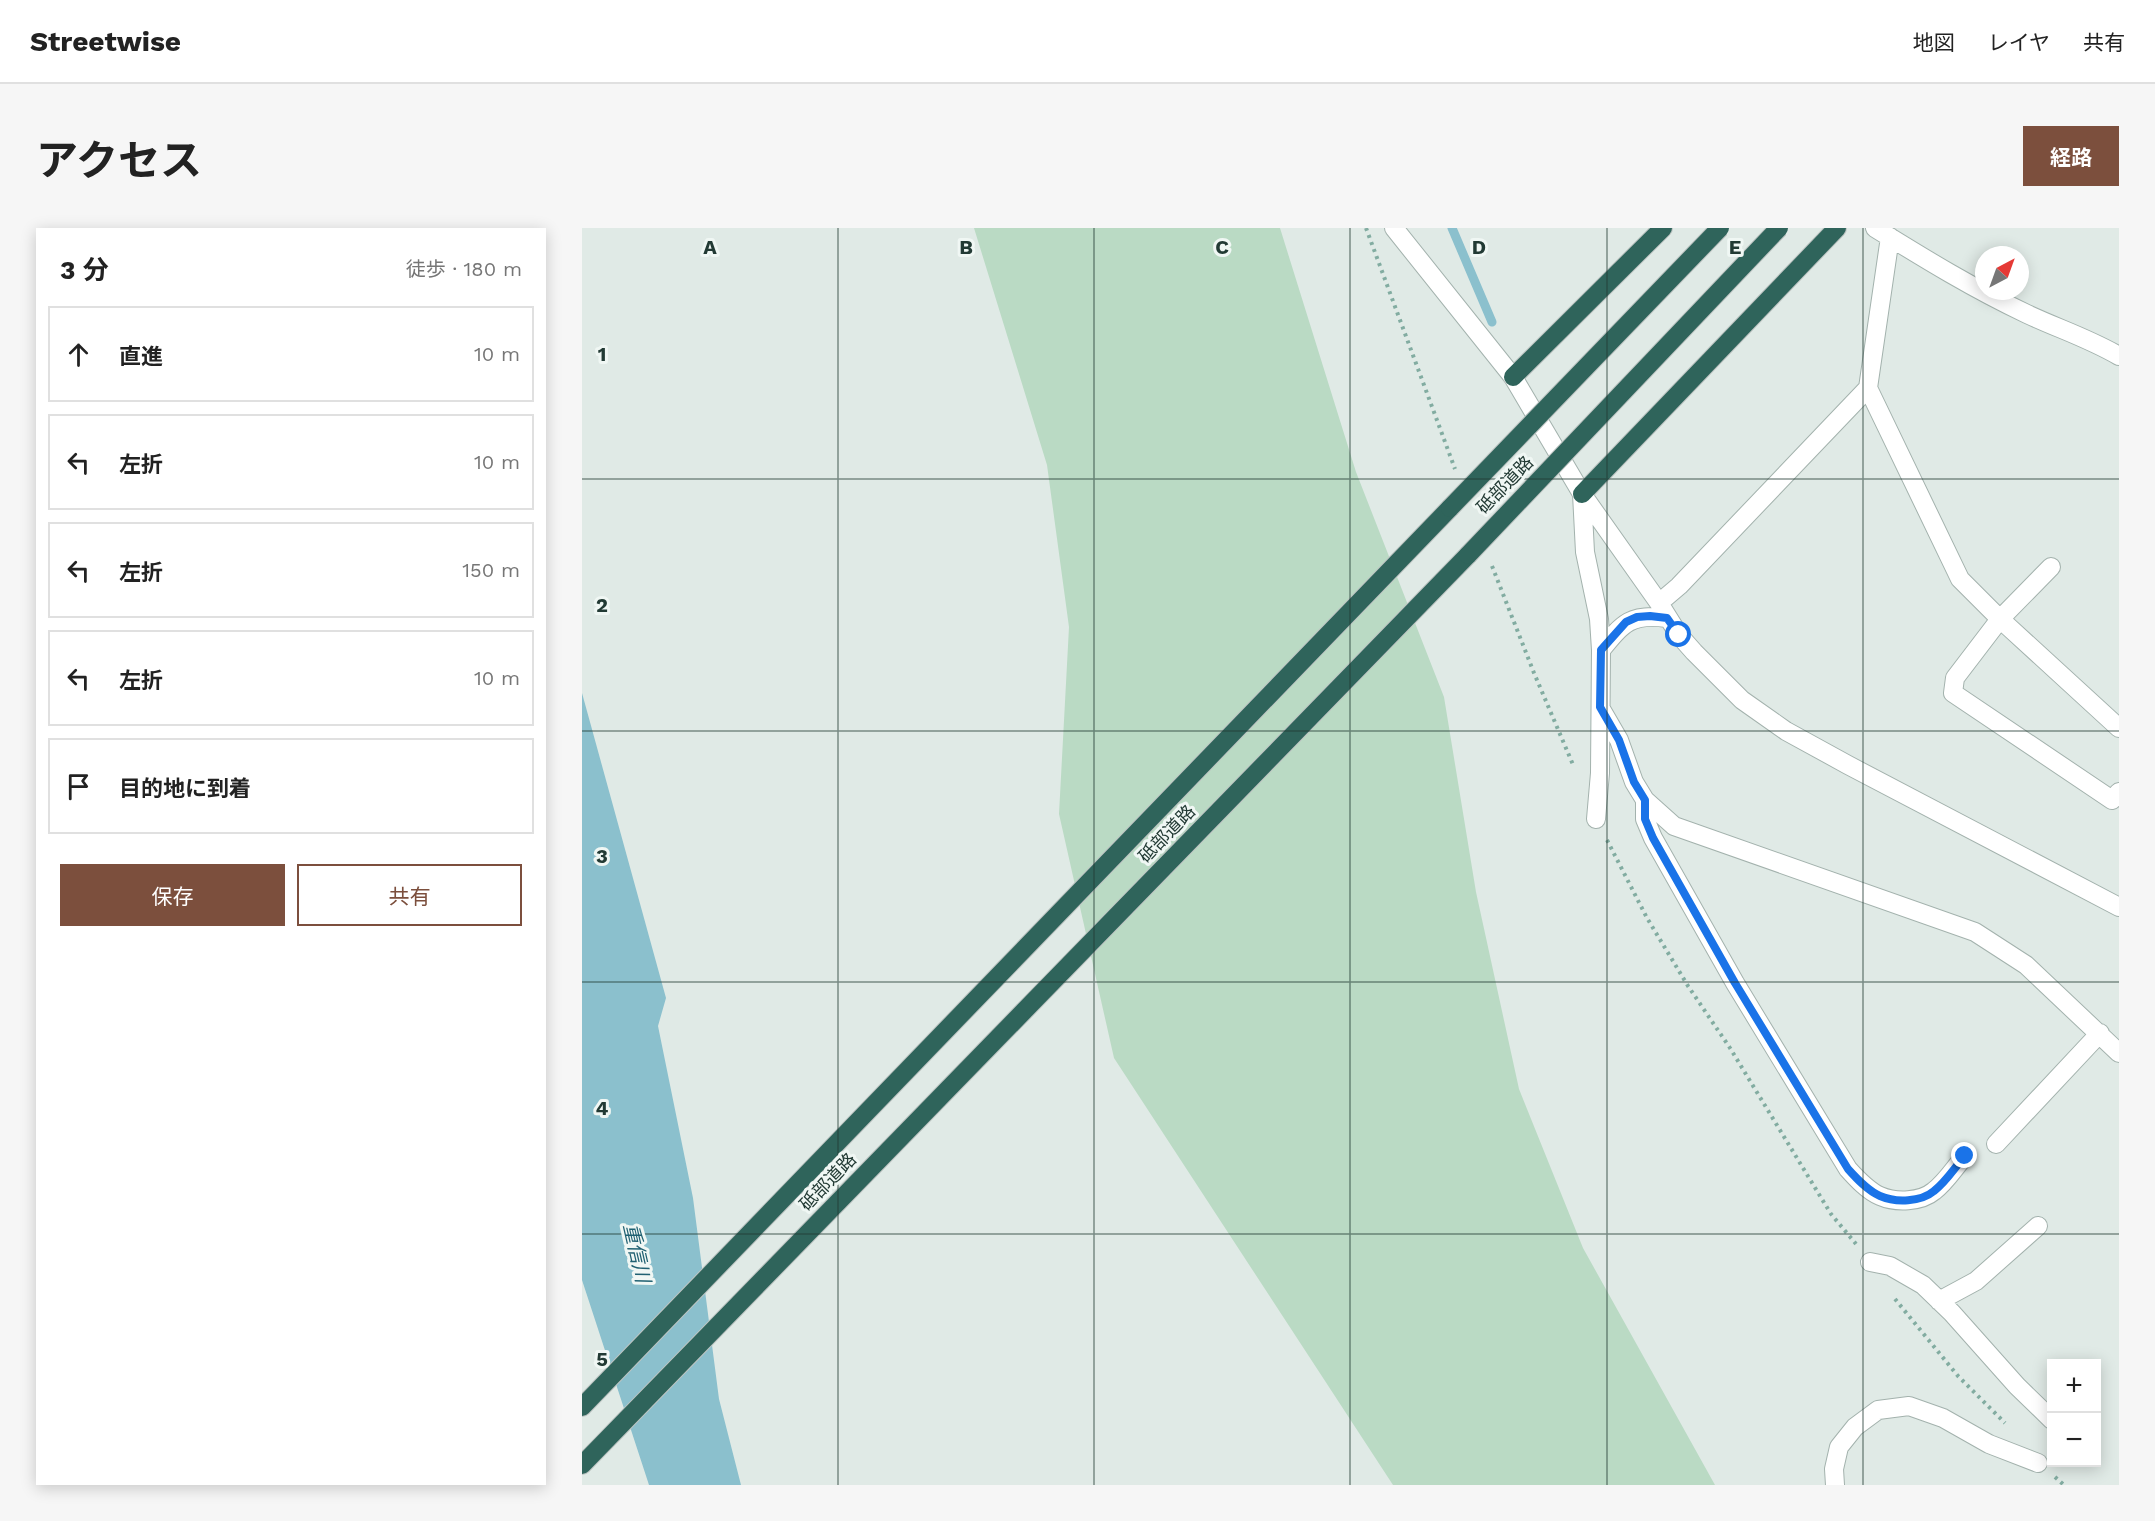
<!DOCTYPE html>
<html lang="ja">
<head>
<meta charset="utf-8">
<style>
	:root { --surface:#fff; --page:#f6f6f6; --text:#222; --muted:#767676; --line:#e0e0e0; --accent:#7c4f3d }
	body { margin:0; font-family:"Work Sans","Noto Sans JP",sans-serif; background:var(--page); color:var(--text) }
	.controls { position:absolute; right:18px; bottom:18px; display:grid; overflow:hidden; border-radius:0px; box-shadow:0 3px 15px #0003 }
	.controls button { width:54px; height:54px; display:grid; place-items:center; padding:0; border:0; border-bottom:2px solid var(--line); background:var(--surface); color:var(--text); font:30px sans-serif }
	.compass { position:absolute; left:1393px; top:18px; width:54px; height:54px; border-radius:50%; background:var(--surface); box-shadow:0 3px 15px #0003; rotate:41deg }
	.stop { position:absolute; width:18px; height:18px; margin:-14px; border:4px solid #1a73e8; border-radius:50%; background:#fff }
	.stop.end { background:#1a73e8; border-color:#fff; box-shadow:0 2px 6px #0008 }
	.list { margin:0; padding:0; list-style:none }
	h2 { display:flex; justify-content:space-between; align-items:center; height:78px; margin:0; padding:0 24px; font-size:26px }
	h2 small { font-size:20px; font-weight:400; color:var(--muted) }
	.list li { display:grid; grid-template-columns:39px 1fr auto; gap:18px; align-items:center; box-sizing:border-box; height:96px; margin:0 12px 12px; padding:0 12px; border:2px solid var(--line); border-radius:0px }
	.list b { display:block; font-size:22px; white-space:nowrap }
	.list em { font-size:20px; font-style:normal; color:var(--muted) }
	.actions { display:flex; gap:12px; padding:18px 24px }
	.actions a { flex:1; padding:14px 0; border:2px solid var(--accent); border-radius:0px; text-align:center; font-size:21px; color:var(--accent) }
	.actions .main { background:var(--accent); color:#fff }
	.icon { flex:none; width:33px; height:33px; fill:none; stroke:currentColor; stroke-width:2; stroke-linecap:round; stroke-linejoin:round }
	.map { position:relative; flex:none; width:1537px; height:1257px; overflow:hidden; border-radius:0px }
	header { display:flex; align-items:center; gap:36px; box-sizing:border-box; height:84px; padding:0 30px; background:var(--surface); border-bottom:2px solid var(--line) }
	header strong { font-size:28px }
	nav { display:flex; gap:33px; margin-inline-start:auto; font-size:21px }
	.intro { display:flex; align-items:center; justify-content:space-between; box-sizing:border-box; height:144px; padding:0 36px }
	h1 { margin:0; font-size:42px }
	.button { padding:15px 27px; border-radius:0px; background:var(--accent); color:#fff; font-size:21px; font-weight:700 }
	main { display:flex; gap:36px; padding:0 36px }
	aside { flex:1; background:var(--surface); border-radius:0px; box-shadow:0 3px 15px #0003 }
	.map>svg:first-child { display:block }
	.green { fill:#badac4 }
	.water { fill:#8bc0cd }
	.lines { fill:none; stroke-linecap:round; stroke-linejoin:round }
	.stream { stroke:#8bc0cd; stroke-width:9 }
	.street-casing { stroke:#a3b2ad; stroke-width:20 }
	.highway-casing { stroke:#bdc4c2; stroke-width:20 }
	.path { stroke:#82aca1; stroke-width:4; stroke-dasharray:3 4.5; stroke-linecap:butt }
	.street { stroke:#fff; stroke-width:18 }
	.highway { stroke:#2f645b; stroke-width:18 }
	.highway-bridge-casing { stroke:#bdc4c2; stroke-width:20; stroke-linecap:butt }
	.highway-bridge { stroke:#2f645b; stroke-width:18 }
	.route { stroke:#1a73e8; stroke-width:8 }
	.grid { fill:none; stroke:#223a34; stroke-width:1.5; stroke-opacity:0.55 }
	.labels { text-anchor:middle; stroke-width:6; stroke-linejoin:round; paint-order:stroke }
	.street-label { font-size:18px; fill:#223a34; stroke:#f0f7f4 }
	.water-label { font-size:20px; font-style:italic; fill:#206172; stroke:#f0f7f4 }
	.grid-label { font-size:20px; text-anchor:middle; font-weight:bold; fill:#223a34; stroke:#f0f7f4; stroke-width:6; stroke-linejoin:round; paint-order:stroke }
</style>
</head>
<body>
<header>
<strong>Streetwise</strong>
<nav><a>地図</a><a>レイヤ</a><a>共有</a></nav>
</header>
<div class="intro"><h1>アクセス</h1><a class="button">経路</a></div>
<main>
<aside>
<h2>3 分<small>徒歩 · 180 m</small></h2>
<ul class="list">
<li><svg class="icon" aria-label="ahead" viewBox="0 0 24 24"><path d="M12 20V5M6 11l6-6 6 6"/></svg><div><b>直進</b></div><em>10 m</em></li>
<li><svg class="icon" aria-label="left" viewBox="0 0 24 24"><path d="M17 20v-9H6M10 6l-5 5 5 5"/></svg><div><b>左折</b></div><em>10 m</em></li>
<li><svg class="icon" aria-label="left" viewBox="0 0 24 24"><path d="M17 20v-9H6M10 6l-5 5 5 5"/></svg><div><b>左折</b></div><em>150 m</em></li>
<li><svg class="icon" aria-label="left" viewBox="0 0 24 24"><path d="M17 20v-9H6M10 6l-5 5 5 5"/></svg><div><b>左折</b></div><em>10 m</em></li>
<li><svg class="icon" aria-label="arrive" viewBox="0 0 24 24"><path d="M6 21V4h12l-3 4 3 4H6"/></svg><div><b>目的地に到着</b></div></li>
</ul>
<div class="actions"><a class="main">保存</a><a>共有</a></div>
</aside>
<div class="map">
<svg width="1537" height="1257" viewBox="0 0 1537 1257">
	<rect width="100%" height="100%" fill="#e0eae6"/>
	<!-- green -->
	<path class="green" d="M 392,0 L 698,0 L 774,244 L 862,469 L 894,664 L 937,861 L 1001,1020 L 1133,1257 L 811,1257 L 532,830 L 477,586 L 487,399 L 465,237 Z"/>
	<!-- water -->
	<path class="water" d="M 0,465 L 84,770 L 76,798 L 111,970 L 137,1171 L 159,1257 L 67,1257 L 0,1052 Z"/>
	<g class="lines">
		<!-- stream -->
		<path class="stream" d="M 870,0 L 910,94"/>
		<!-- street casing -->
		<g class="street-casing">
			<path id="street" d="M 812,0 L 931,149 L 1000,266 L 1003,324 L 1017,391 L 1019,422 L 1018,545 L 1014,591
				M 1293,0 C 1343,31 1392,61 1445,86 C 1477,101 1506,110 1537,128
				M 1308,9 L 1286,160 L 1378,351 L 1418,391 L 1537,500
				M 1000,266 L 1077,375 L 1097,407 L 1112,424 L 1160,472 L 1204,503 L 1266,537 L 1537,679
				M 1469,339 L 1418,391 L 1373,450 L 1371,465 L 1530,572 L 1537,564
				M 1077,375 L 1097,358 L 1286,160
				M 1019,422 C 1041,395 1049,385 1085,390
				M 1019,481 L 1037,512 L 1052,554 L 1063,572 L 1092,598 L 1393,704 L 1444,737 L 1537,825
				M 1063,572 L 1063,591 L 1071,610 L 1153,755 L 1266,941 C 1275,951 1286,963 1298,968 C 1314,975 1339,974 1352,963 C 1364,954 1373,939 1383,928
				M 1414,916 L 1518,805
				M 1288,1034 L 1308,1038 L 1341,1057 L 1370,1085 L 1435,1158 L 1470,1192
				M 1357,1073 L 1394,1053 L 1456,998
				M 1253,1257 L 1252,1241 L 1257,1219 L 1273,1199 L 1296,1182 L 1327,1178 L 1361,1190 L 1407,1216 L 1456,1235"/>
		</g>
		<!-- highway casing -->
		<g class="highway-casing">
			<path id="highway" d="M 931,149 L 1081,0
				M 1000,266 L 1255,0
				M 0,1179 L 868,280
				M 0,1237 L 886,327"/>
		</g>
		<!-- path -->
		<path class="path" d="M 784,0 L 873,241
			M 910,338 L 952,445 L 992,539
			M 1025,612 L 1065,690 L 1106,758 L 1148,820 L 1249,986 L 1274,1016
			M 1313,1071 L 1376,1148 L 1423,1195
			M 1473,1249 L 1482,1257"/>
		<!-- street -->
		<use href="#street" class="street"/>
		<!-- highway -->
		<use href="#highway" class="highway"/>
		<!-- highway-bridge casing -->
		<g class="highway-bridge-casing">
			<path id="highway-bridge" d="M 868,280 L 1138,0
				M 886,327 L 1197,0"/>
		</g>
		<!-- highway-bridge -->
		<use href="#highway-bridge" class="highway-bridge"/>
	</g>
	<g class="lines">
		<!-- route -->
		<path class="route" d="M 1097,407 L 1085,390 L 1068,388 L 1055,389 L 1044,394 L 1019,422 L 1018,479 L 1037,512 L 1052,554 L 1063,572 L 1063,591 L 1071,610 L 1153,755 L 1266,941 C 1275,951 1286,963 1298,968 C 1314,975 1339,974 1352,963 C 1364,954 1373,939 1383,928"/>
	</g>
	<!-- grid -->
	<path class="grid" d="M 256,0 L 256,1257M 512,0 L 512,1257M 768,0 L 768,1257M 1025,0 L 1025,1257M 1281,0 L 1281,1257M 0,251 L 1537,251M 0,503 L 1537,503M 0,754 L 1537,754M 0,1006 L 1537,1006"/>
	<g class="labels">
		<!-- street labels -->
		<g class="street-label">
			<text transform="translate(923 257) rotate(-46)" y="6">砥部道路</text>
			<text transform="translate(585 606) rotate(-46)" y="6">砥部道路</text>
			<text transform="translate(246 954) rotate(-46)" y="6">砥部道路</text>
		</g>
		<!-- water labels -->
		<g class="water-label">
			<text transform="translate(55 1025) rotate(77)" y="7">重信川</text>
		</g>
	</g>
	<g class="grid-label">
		<text x="128" y="26">A</text>
		<text x="384" y="26">B</text>
		<text x="640" y="26">C</text>
		<text x="897" y="26">D</text>
		<text x="1153" y="26">E</text>
		<text x="20" y="133">1</text>
		<text x="20" y="384">2</text>
		<text x="20" y="635">3</text>
		<text x="20" y="887">4</text>
		<text x="20" y="1138">5</text>
	</g>
</svg>
<div class="controls">
<button>+</button>
<button>−</button>
</div>
<svg class="compass" viewBox="-18 -18 36 36"><path d="M0-13l5 13h-10z" fill="#e53935"/><path d="M0 13l5-13h-10z" fill="#767676"/></svg>
<div class="stop" style="left:1097px;top:407px"></div>
<div class="stop end" style="left:1383px;top:928px"></div>
</div>
</main>
</body>
</html>
